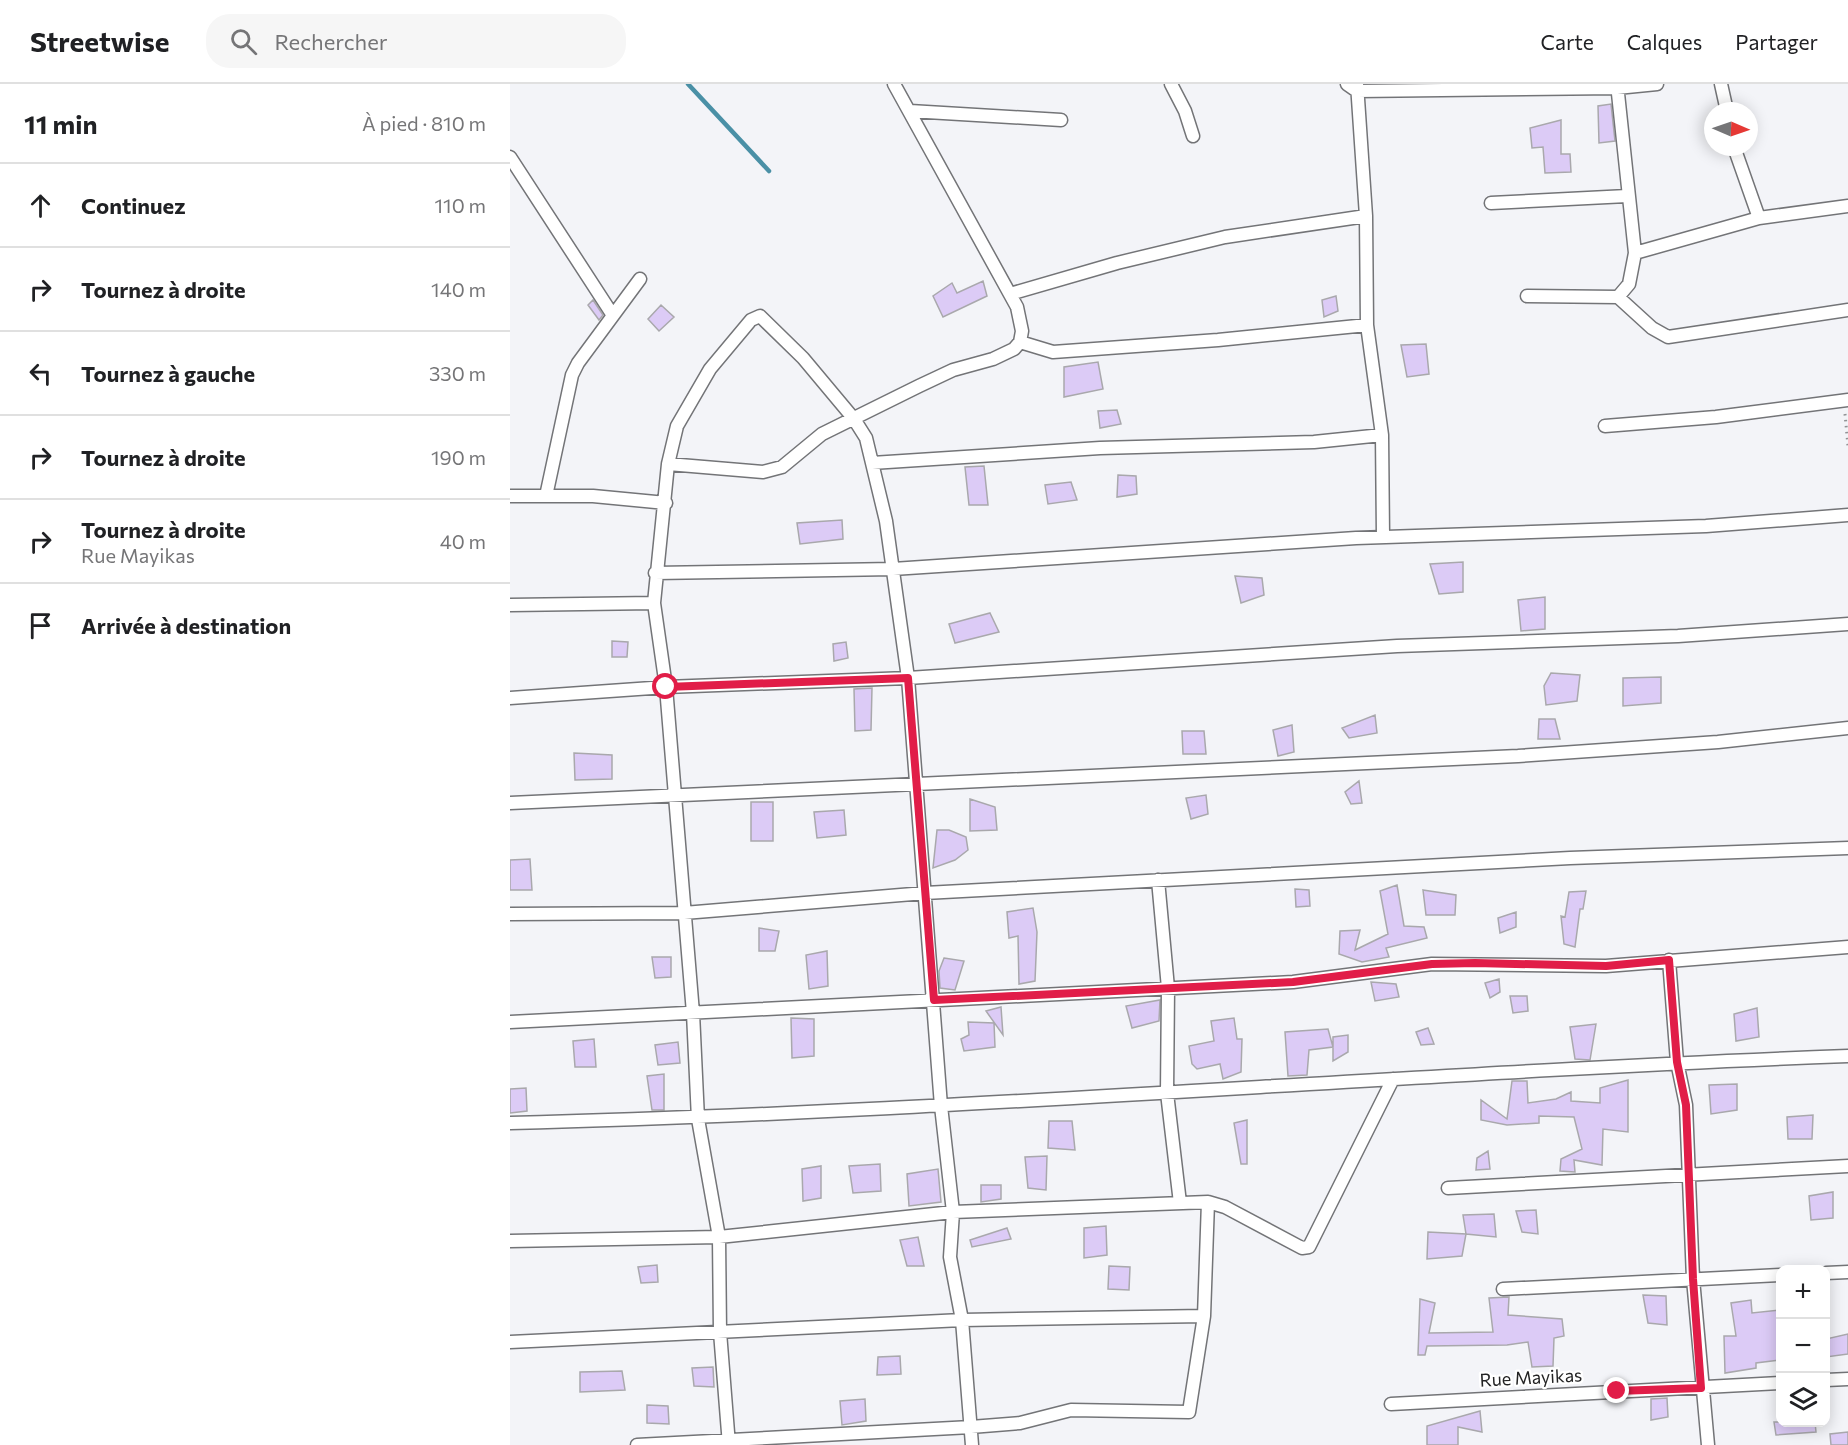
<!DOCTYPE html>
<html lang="fr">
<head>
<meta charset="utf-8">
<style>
	:root { --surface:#fff; --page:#f6f6f6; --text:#202124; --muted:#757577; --line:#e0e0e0 }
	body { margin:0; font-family:Commissioner,sans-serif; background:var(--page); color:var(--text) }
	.controls { position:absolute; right:18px; bottom:18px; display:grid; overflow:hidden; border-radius:12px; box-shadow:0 3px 15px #0003 }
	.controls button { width:54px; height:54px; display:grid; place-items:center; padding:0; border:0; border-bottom:2px solid var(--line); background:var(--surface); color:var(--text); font:30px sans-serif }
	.compass { position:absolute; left:1194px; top:18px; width:54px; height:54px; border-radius:50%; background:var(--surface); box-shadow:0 3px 15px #0003; rotate:92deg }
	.stop { position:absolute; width:18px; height:18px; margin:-14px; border:4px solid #e11d48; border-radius:50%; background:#fff }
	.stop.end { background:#e11d48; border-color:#fff; box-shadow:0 2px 6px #0008 }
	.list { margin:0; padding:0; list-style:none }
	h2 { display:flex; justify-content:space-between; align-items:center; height:78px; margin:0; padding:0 24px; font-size:26px }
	h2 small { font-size:20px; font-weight:400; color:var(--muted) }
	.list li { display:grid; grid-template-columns:39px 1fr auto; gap:18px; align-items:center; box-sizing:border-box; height:84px; padding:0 24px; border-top:2px solid var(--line) }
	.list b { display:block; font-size:22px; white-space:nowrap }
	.list p { margin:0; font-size:20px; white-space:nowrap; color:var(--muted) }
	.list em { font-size:20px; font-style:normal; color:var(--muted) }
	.icon { flex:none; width:33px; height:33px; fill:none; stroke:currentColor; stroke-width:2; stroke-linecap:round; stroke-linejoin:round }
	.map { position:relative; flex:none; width:1338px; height:1361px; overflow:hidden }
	header { display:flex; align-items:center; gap:36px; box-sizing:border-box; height:84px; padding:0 30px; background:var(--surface); border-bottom:2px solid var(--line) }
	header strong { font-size:28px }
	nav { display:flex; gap:33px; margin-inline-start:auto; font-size:21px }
	.search { width:420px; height:54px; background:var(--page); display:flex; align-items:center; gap:15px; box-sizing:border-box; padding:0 21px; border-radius:24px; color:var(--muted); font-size:22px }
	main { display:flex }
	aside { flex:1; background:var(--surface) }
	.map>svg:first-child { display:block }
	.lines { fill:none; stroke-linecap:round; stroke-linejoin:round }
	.stream { stroke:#4a90a6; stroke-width:4.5 }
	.building { fill:#dccbf6; stroke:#a9a8ac; stroke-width:1.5 }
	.street-casing { stroke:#737477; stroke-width:15 }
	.path { stroke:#919294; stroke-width:3; stroke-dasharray:1.5 4.5; stroke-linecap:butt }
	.street { stroke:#fff; stroke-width:12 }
	.route { stroke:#e11d48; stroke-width:8 }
	.labels { text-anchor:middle; stroke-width:4.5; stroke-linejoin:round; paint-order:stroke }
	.street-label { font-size:18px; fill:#232324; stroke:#fff }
</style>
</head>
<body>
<header>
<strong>Streetwise</strong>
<div class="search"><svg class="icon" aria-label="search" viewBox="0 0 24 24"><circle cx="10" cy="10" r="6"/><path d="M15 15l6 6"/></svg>Rechercher</div>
<nav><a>Carte</a><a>Calques</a><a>Partager</a></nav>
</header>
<main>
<aside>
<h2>11 min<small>À pied · 810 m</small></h2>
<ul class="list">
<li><svg class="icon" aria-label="ahead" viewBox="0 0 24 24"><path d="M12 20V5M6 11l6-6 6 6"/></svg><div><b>Continuez</b></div><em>110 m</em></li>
<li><svg class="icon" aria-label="right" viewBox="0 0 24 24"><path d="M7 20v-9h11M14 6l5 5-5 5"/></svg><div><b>Tournez à droite</b></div><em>140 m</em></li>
<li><svg class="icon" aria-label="left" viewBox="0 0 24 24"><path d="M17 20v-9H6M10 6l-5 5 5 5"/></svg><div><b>Tournez à gauche</b></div><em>330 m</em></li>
<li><svg class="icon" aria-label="right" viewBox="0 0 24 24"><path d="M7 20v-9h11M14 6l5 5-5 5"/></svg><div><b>Tournez à droite</b></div><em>190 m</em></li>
<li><svg class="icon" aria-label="right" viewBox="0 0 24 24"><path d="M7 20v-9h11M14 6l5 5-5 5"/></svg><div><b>Tournez à droite</b><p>Rue Mayikas</p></div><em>40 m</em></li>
<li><svg class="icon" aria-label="arrive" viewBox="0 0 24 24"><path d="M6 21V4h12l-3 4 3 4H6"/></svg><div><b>Arrivée à destination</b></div></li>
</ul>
</aside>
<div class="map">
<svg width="1338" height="1361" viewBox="0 0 1338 1361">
	<rect width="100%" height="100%" fill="#f3f4f8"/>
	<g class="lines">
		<!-- stream -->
		<path class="stream" d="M 178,0 L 259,87"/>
	</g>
	<!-- building -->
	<path class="building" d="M 1101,20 L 1105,57 L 1089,59 L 1088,22 Z
		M 1051,36 L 1051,70 L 1060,70 L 1061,88 L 1035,89 L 1033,63 L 1022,64 L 1020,44 Z
		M 473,197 L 477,212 L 433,233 L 423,212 L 442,199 L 447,209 Z
		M 826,212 L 828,227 L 814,233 L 812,216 Z
		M 83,216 L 93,231 L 89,236 L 78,221 Z
		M 151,221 L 164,233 L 149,247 L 138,235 Z
		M 916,260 L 919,290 L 897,293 L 891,261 Z
		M 588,278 L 593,305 L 554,313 L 554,283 Z
		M 607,326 L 611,340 L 590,344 L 588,327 Z
		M 474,382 L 478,421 L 459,421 L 455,383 Z
		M 608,391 L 626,392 L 627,410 L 607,413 Z
		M 561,398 L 567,416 L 538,420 L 535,401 Z
		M 332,436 L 333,455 L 290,460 L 287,439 Z
		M 953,478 L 953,508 L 929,510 L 920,480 Z
		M 725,492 L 752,494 L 754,511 L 731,519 Z
		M 1035,513 L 1035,545 L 1011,547 L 1008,516 Z
		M 480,529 L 489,548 L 445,559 L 439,540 Z
		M 102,557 L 118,558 L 117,573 L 102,573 Z
		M 336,558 L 338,574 L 324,577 L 323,560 Z
		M 1041,589 L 1070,591 L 1067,617 L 1036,621 L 1034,602 Z
		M 1151,593 L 1151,619 L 1113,622 L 1113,594 Z
		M 362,604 L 361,646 L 345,647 L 344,605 Z
		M 865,631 L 867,649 L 839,654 L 832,644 Z
		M 1029,635 L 1045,635 L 1050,655 L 1028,655 Z
		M 782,641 L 784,668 L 768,672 L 763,646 Z
		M 672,647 L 694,647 L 696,670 L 673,670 Z
		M 64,669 L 102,671 L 102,695 L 65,696 Z
		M 849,697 L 852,719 L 841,720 L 835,708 Z
		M 696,711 L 698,730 L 681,735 L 676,714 Z
		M 460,715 L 485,723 L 487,746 L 460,747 Z
		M 241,718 L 263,718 L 263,757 L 241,757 Z
		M 334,726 L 336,751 L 307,754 L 304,728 Z
		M 427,746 L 439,746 L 456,753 L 458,766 L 445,776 L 423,784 Z
		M 20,775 L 22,806 L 0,806 L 0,776 Z
		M 887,801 L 894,842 L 914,843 L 917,854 L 876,864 L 879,873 L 852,878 L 829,870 L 830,847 L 850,846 L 845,866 L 878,850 L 870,807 Z
		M 785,805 L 799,806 L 800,822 L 786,823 Z
		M 913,806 L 946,811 L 945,831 L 916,831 Z
		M 1076,807 L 1073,825 L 1070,825 L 1065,863 L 1054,860 L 1051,832 L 1055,833 L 1059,808 Z
		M 523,824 L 527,848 L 525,897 L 509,900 L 508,852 L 499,854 L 497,828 Z
		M 1006,828 L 1006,843 L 990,849 L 988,834 Z
		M 249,844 L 269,847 L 265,867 L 249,867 Z
		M 317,867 L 318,902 L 299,905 L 296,871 Z
		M 142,873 L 161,873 L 161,893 L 145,894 Z
		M 434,874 L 454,877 L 445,906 L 430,904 L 429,887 Z
		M 989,895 L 990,908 L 980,914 L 975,899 Z
		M 861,898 L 886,900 L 889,913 L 865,917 Z
		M 1000,912 L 1017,912 L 1018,927 L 1003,929 Z
		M 650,916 L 649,937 L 622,944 L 616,922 Z
		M 491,923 L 493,951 L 476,927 Z
		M 1247,924 L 1249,953 L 1226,957 L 1224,930 Z
		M 281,934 L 304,935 L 304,972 L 282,974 Z
		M 724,934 L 727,955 L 732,955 L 731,988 L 713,995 L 710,980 L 687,985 L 682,980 L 679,962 L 704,957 L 701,937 Z
		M 458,938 L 484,939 L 485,963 L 454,967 L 451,955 L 459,951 Z
		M 1086,940 L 1080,976 L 1065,975 L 1060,943 Z
		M 918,944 L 924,960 L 911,961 L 906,948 Z
		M 818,945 L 823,963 L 799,966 L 797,991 L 778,992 L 775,948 Z
		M 838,951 L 838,968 L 823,977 L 823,953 Z
		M 84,955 L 86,983 L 65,983 L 63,957 Z
		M 168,958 L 170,979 L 148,981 L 145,961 Z
		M 154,990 L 154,1026 L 142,1026 L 137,992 Z
		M 1118,996 L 1118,1048 L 1093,1045 L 1092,1081 L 1064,1076 L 1065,1088 L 1050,1087 L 1051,1075 L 1072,1065 L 1064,1033 L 1029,1032 L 1029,1039 L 997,1041 L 971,1036 L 971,1016 L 997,1035 L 1002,997 L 1017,997 L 1018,1019 L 1046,1015 L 1061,1008 L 1061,1017 L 1090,1019 L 1090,1004 Z
		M 1227,1000 L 1227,1026 L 1201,1030 L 1199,1001 Z
		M 16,1004 L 17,1027 L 0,1029 L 0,1005 Z
		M 1303,1031 L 1302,1055 L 1278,1055 L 1277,1033 Z
		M 737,1036 L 737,1080 L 731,1080 L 724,1039 Z
		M 539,1037 L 562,1037 L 565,1066 L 538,1064 Z
		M 978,1067 L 980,1085 L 966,1086 L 967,1074 Z
		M 537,1072 L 536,1106 L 518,1104 L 515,1073 Z
		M 370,1080 L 371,1107 L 343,1109 L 339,1082 Z
		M 311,1082 L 311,1114 L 293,1117 L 292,1085 Z
		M 428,1085 L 431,1118 L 399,1122 L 397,1090 Z
		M 471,1101 L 491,1101 L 491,1115 L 471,1118 Z
		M 1323,1108 L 1323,1134 L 1301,1136 L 1299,1112 Z
		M 1026,1126 L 1028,1150 L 1012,1148 L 1006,1127 Z
		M 984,1130 L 986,1153 L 956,1150 L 953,1131 Z
		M 596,1142 L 597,1171 L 574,1174 L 574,1144 Z
		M 497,1144 L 501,1155 L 462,1163 L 460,1156 Z
		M 918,1148 L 956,1150 L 952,1172 L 917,1175 Z
		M 408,1153 L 414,1182 L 397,1182 L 390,1156 Z
		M 147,1181 L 148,1198 L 131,1199 L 128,1183 Z
		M 599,1182 L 620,1183 L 619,1206 L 598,1205 Z
		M 1133,1211 L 1156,1212 L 1157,1241 L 1138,1239 Z
		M 999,1213 L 998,1231 L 1052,1235 L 1054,1252 L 1044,1254 L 1043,1282 L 1022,1283 L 1018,1258 L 997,1261 L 917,1262 L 915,1271 L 908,1271 L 910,1215 L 925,1219 L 919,1249 L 983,1248 L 979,1214 Z
		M 1241,1216 L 1242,1229 L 1270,1226 L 1270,1276 L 1246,1279 L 1246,1284 L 1215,1289 L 1214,1252 L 1226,1252 L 1221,1219 Z
		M 1338,1250 L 1338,1270 L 1316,1273 L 1316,1255 Z
		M 390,1272 L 391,1290 L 367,1291 L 368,1273 Z
		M 203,1283 L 204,1303 L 184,1302 L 182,1284 Z
		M 112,1287 L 115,1306 L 70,1308 L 70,1288 Z
		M 1157,1314 L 1158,1333 L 1141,1336 L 1141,1315 Z
		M 355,1315 L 356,1337 L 332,1341 L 330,1317 Z
		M 137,1321 L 158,1322 L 159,1340 L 137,1339 Z
		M 970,1327 L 972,1348 L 948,1343 L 948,1361 L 917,1361 L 917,1342 Z
		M 1264,1338 L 1305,1338 L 1306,1348 L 1266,1351 Z
		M 1338,1348 L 1338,1361 L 1321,1361 L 1320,1350 Z"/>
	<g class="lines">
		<!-- street casing -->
		<g class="street-casing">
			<path id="street" d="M 661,0 L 675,27 L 683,52
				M 837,0 L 847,7 L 1107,4 L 1147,0
				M 847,0 L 856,132 L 857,241 L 872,351 L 873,453
				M 1107,0 L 1125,169 L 1119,200 L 1108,213 L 1142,244 L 1158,253 L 1338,226
				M 1211,0 L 1217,27
				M 400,27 L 551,36
				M 1224,63 L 1249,134
				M 0,73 L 102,230
				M 981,119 L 1117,112
				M 1125,169 L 1249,134 L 1338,122
				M 500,210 L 607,179 L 715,153 L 856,132
				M 1017,212 L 1108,213
				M 510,258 L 543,268 L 708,256 L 857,241
				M 1095,342 L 1206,333 L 1338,316
				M 362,379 L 590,364 L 804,358 L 872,351
				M 158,380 L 253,388 L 272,383 L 312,350 L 409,302 L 443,286 L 483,275 L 504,265 L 510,258 L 512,247 L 507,223 L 384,0
				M 0,412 L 83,412 L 156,419
				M 36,412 L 62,291 L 68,279 L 130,195
				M 145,489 L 383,485 L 846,454 L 1196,442 L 1338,431
				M 0,521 L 144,519
				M 0,614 L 156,603 L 398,594 L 887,562 L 1168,552 L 1338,540
				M 0,719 L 1008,672 L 1208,658 L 1338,644
				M 648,796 L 658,904 L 657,1009 L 670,1119
				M 0,830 L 174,829 L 415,809 L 1060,774 L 1338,764
				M 1159,876 L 1167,978 L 1176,1021 L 1183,1195 L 1198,1361
				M 0,938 L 783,898 L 922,880 L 1096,882 L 1338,863
				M 0,1039 C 447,1028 892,989 1338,972
				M 938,1104 L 1338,1082
				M 0,1157 L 209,1153 L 443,1128 L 698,1118 L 715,1123 L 792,1164 L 799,1163 L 883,995
				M 1316,1189 L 1338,1188
				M 993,1205 L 1270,1191
				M 0,1258 L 452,1236 L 694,1232
				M 1316,1296 L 1338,1295
				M 881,1320 L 1270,1299
				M 127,1361 L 461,1343 L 510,1339 L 561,1326 L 679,1328 L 694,1232 L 698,1118
				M 219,1361 L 210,1248 L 209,1153 L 188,1035 L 183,929 L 156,603 L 144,519 L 158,380 L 167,342 L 200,285 L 241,236 L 250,232 L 293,274 L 344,335 L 356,354 L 376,437 L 398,594 L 431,1022 L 443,1128 L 440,1173 L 452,1236 L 462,1361"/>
		</g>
		<!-- path -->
		<path class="path" d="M 1335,330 L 1338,362"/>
		<!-- street -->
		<use href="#street" class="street"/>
	</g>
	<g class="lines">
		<!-- route -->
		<path class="route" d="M 156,603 L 398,594 L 424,916 L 783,898 L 922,880 L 965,879 L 1096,882 L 1159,876 L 1167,978 L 1176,1021 L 1183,1195 L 1191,1304 L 1107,1307"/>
	</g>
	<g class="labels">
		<!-- street labels -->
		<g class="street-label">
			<text transform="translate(1021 1294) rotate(-3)" y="6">Rue Mayikas</text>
		</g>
	</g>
</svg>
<div class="controls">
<button>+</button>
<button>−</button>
<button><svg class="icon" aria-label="layers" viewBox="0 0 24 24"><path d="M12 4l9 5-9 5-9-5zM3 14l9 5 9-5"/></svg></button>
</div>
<svg class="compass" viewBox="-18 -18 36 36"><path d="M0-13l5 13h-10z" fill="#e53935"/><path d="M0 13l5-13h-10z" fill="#757577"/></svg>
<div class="stop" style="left:156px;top:603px"></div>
<div class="stop end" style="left:1107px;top:1307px"></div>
</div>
</main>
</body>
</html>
